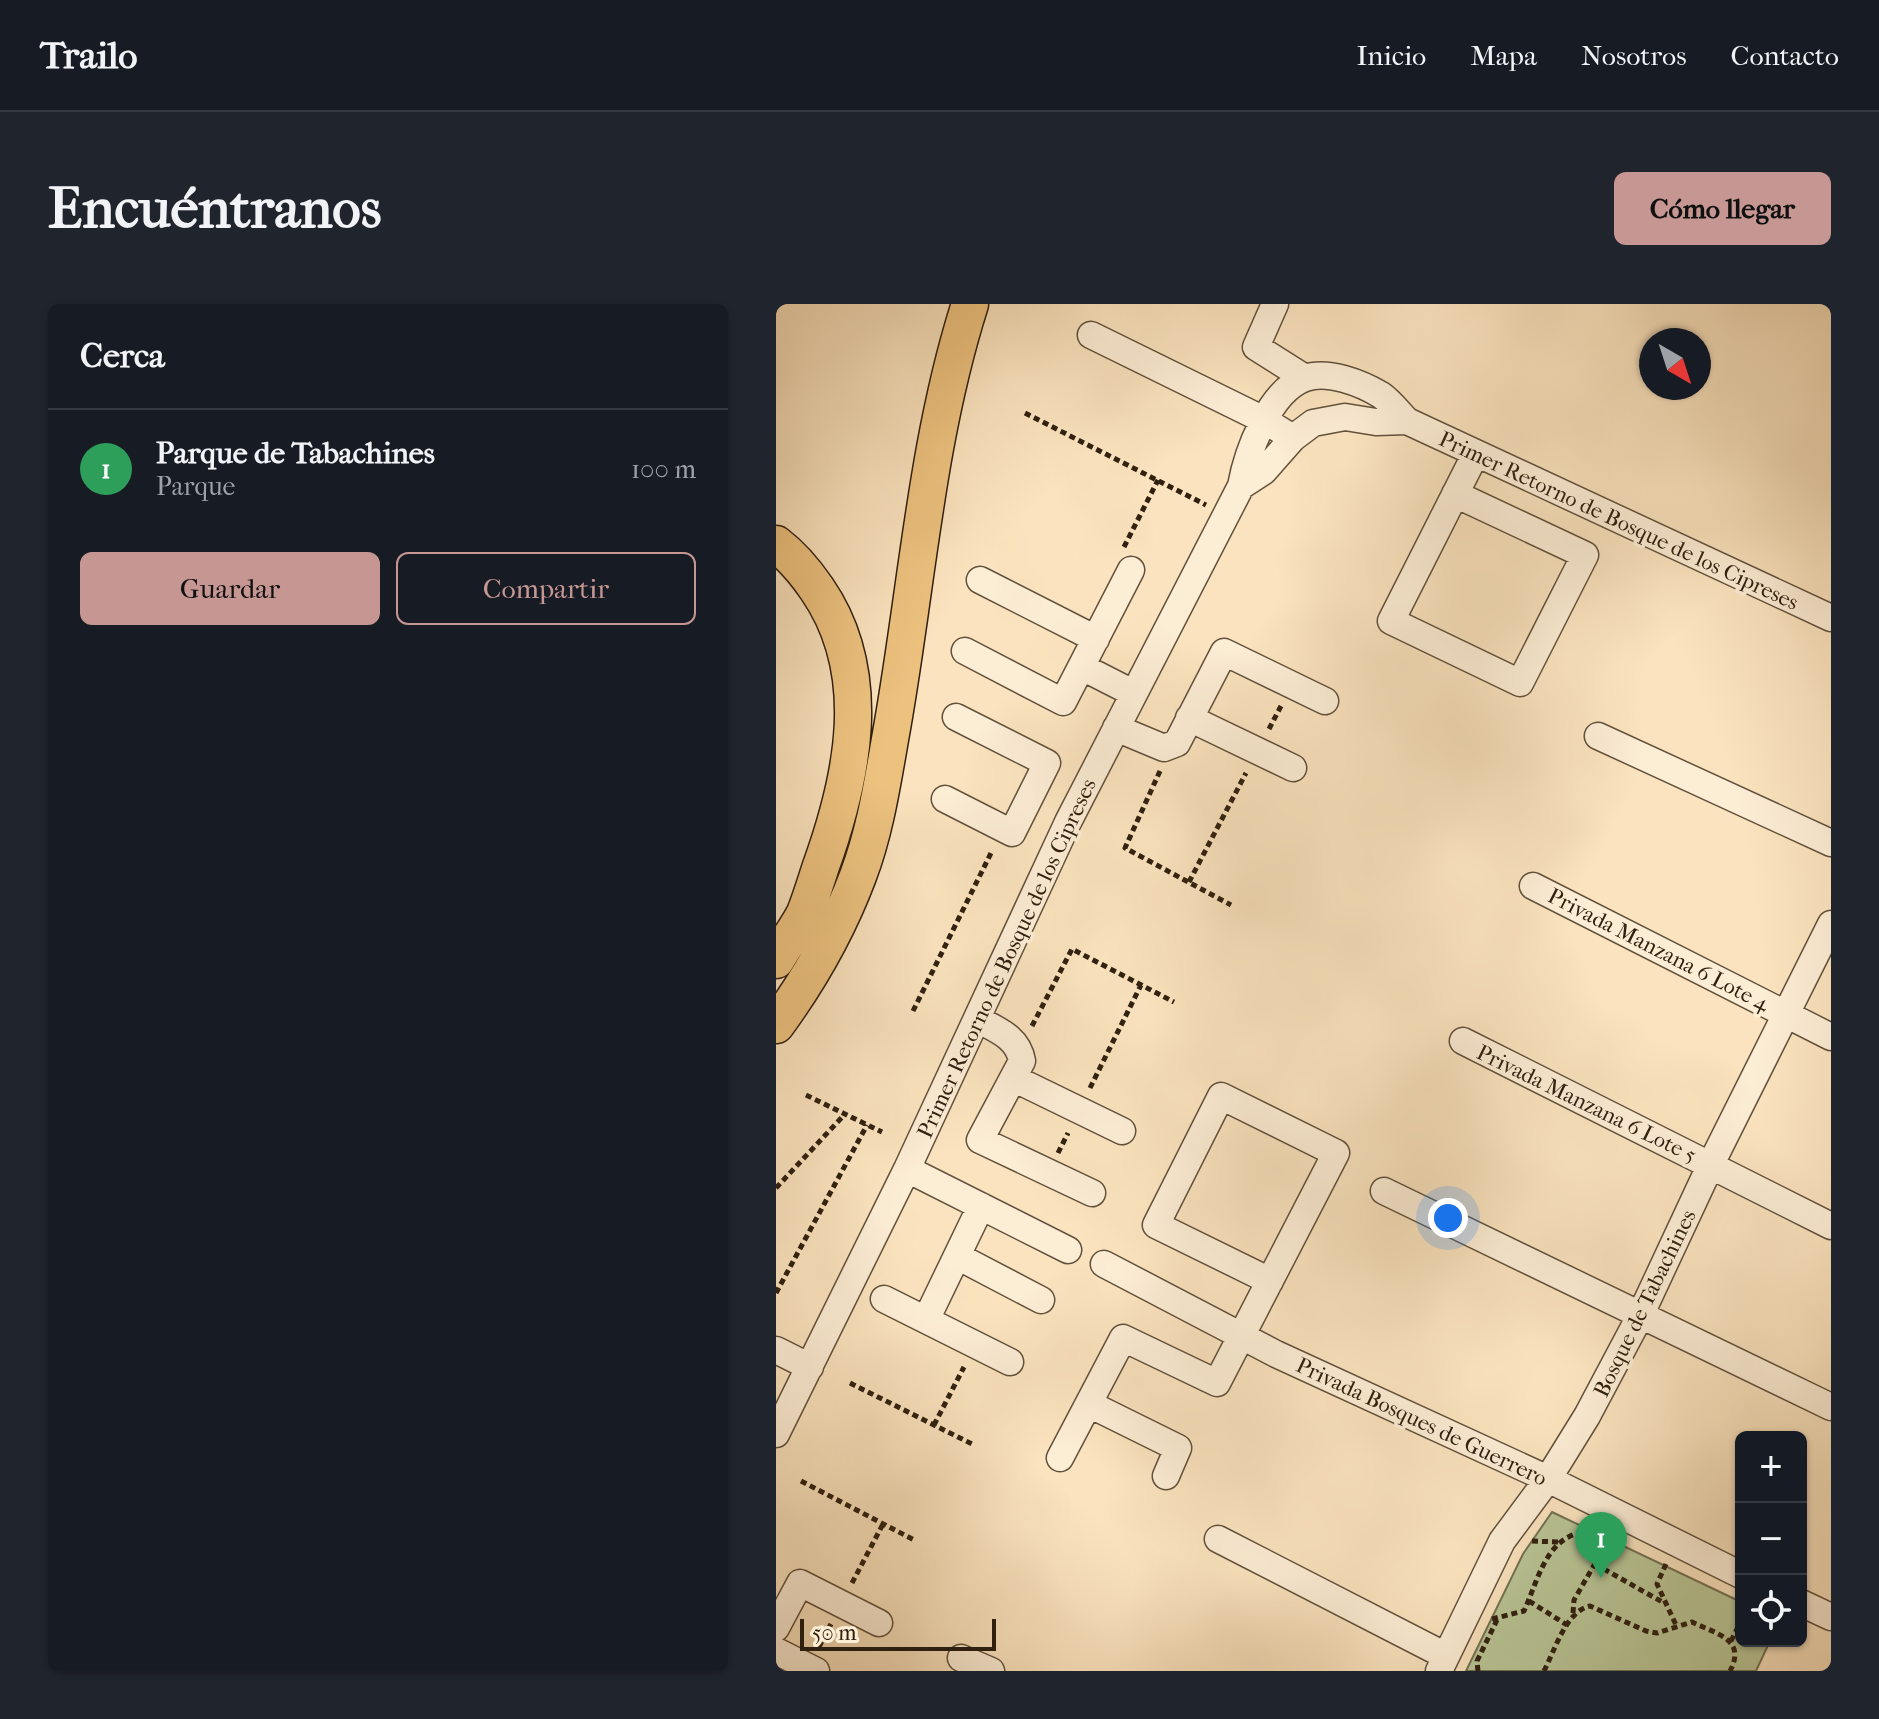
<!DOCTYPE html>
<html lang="es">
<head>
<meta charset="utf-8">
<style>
	:root { --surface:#171b24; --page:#20242c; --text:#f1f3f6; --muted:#9ea1a6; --line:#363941; --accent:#c59692 }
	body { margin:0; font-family:"IM FELL French Canon",serif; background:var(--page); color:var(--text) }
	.controls { position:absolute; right:24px; bottom:24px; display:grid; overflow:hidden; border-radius:12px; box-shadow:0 2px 6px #0004 }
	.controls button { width:72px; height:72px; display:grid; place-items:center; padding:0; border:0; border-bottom:2px solid var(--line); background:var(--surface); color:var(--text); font:40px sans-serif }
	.compass { position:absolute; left:863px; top:24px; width:72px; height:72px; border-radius:50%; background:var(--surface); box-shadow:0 2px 6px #0004; rotate:141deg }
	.scale { position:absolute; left:24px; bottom:20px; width:196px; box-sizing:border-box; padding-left:8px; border:4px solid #302010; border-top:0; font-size:22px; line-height:28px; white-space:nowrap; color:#302010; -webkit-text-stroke:6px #fcedd5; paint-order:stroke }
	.you { position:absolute; left:672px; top:914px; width:28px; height:28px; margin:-20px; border:6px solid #fff; border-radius:50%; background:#1a73e8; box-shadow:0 0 0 12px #1a73e833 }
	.badge { display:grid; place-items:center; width:52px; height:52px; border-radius:50%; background:var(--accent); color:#fff; font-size:26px; font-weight:700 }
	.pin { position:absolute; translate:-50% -66px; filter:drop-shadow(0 2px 4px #0008) }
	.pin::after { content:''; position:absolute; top:42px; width:28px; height:24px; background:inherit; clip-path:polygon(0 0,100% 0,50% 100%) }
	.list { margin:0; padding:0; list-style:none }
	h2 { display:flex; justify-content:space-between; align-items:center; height:104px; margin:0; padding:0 32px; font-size:34px }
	h2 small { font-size:26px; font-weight:400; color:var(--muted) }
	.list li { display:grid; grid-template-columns:52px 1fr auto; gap:24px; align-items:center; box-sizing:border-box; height:120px; padding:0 32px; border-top:2px solid var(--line) }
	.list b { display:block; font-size:30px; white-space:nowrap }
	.list p { margin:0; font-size:26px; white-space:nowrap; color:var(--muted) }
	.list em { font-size:26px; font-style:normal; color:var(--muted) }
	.actions { display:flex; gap:16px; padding:24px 32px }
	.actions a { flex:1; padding:18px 0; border:2px solid var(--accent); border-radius:12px; text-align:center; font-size:28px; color:var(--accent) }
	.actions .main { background:var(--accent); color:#111 }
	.icon { flex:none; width:44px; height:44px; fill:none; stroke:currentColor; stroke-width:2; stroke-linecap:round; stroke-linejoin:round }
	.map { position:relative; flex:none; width:1055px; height:1367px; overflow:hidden; border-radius:12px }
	header { display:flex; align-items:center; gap:48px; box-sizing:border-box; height:112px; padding:0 40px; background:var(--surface); border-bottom:2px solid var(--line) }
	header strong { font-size:38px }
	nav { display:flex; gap:44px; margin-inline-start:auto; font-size:28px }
	.intro { display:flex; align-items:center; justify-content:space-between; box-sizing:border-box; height:192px; padding:0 48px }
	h1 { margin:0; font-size:56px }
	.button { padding:20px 36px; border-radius:12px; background:var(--accent); color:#111; font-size:28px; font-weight:700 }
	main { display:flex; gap:48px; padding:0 48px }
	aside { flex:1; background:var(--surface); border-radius:12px; box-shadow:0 2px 6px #0004 }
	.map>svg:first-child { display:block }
	.green { fill:#b9c596; stroke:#747253; stroke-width:2 }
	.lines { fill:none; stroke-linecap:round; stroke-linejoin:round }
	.minor-casing { stroke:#62513c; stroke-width:29 }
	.highway-casing { stroke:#302010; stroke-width:39 }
	.path { stroke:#302010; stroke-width:5; stroke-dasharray:6 4; stroke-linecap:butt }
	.minor { stroke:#fcedd5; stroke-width:26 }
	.highway { stroke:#edc27f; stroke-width:36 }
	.labels { text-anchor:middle; stroke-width:7; stroke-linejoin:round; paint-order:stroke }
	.street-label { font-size:22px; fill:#302010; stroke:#fcedd5 }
</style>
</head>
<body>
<header>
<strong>Trailo</strong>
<nav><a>Inicio</a><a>Mapa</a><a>Nosotros</a><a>Contacto</a></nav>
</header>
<div class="intro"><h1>Encuéntranos</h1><a class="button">Cómo llegar</a></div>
<main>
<aside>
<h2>Cerca<small></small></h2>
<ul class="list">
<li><span class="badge" style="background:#2e9e5b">1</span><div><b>Parque de Tabachines</b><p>Parque</p></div><em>100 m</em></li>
</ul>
<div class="actions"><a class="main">Guardar</a><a>Compartir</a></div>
</aside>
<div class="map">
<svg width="1055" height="1367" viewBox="0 0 1055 1367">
	<rect width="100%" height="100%" fill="#fae3be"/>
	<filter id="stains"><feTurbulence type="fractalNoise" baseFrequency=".0025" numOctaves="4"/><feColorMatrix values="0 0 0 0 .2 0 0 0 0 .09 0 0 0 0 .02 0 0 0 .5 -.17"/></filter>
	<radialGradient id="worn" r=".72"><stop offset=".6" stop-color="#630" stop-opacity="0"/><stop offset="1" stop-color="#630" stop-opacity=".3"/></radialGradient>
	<!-- green -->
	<path class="green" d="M 776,1208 L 965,1298 L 965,1337 L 994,1337 L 980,1367 L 690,1367 L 747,1250 Z"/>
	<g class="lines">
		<!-- minor casing -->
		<g class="minor-casing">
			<path id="minor" d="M 499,0 L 480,43 L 529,74
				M 315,31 L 488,116 L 517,134
				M 465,182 L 488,167 L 517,134 L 537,119 L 569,113 L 600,118 L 631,117
				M 679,190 L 809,251 L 744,379 L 615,317 L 700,149
				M 204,276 L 320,335
				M 189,347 L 287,398 L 355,266
				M 306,363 L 357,389
				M 413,414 L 517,464
				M 340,424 L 388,444 L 401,439 L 448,348 L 549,397
				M 822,432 L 1055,539
				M 169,495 L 236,529 L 271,459 L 180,413
				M 757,582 L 1055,733
				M 201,715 C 221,726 242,733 246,757 L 204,836 L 316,889
				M 687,737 L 1055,922
				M 239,775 L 346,827
				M 131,865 L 292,946
				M 608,887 L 1055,1103
				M 181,952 L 265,996
				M 328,960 L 500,1050 L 772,1175 L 965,1271
				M 108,995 L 234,1058
				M 150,1016 L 205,902
				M 0,1046 L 34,1063
				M 313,1100 L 402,1144 L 390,1172
				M 0,1130 L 131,865 L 292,518 L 465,182 C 471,149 493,87 529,74 C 552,66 585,79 605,91 C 615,98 623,109 631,117 L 1055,314
				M 284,1154 L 347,1034 L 441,1079 L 560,849 L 445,792 L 380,921 L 494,977
				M 442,1235 L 670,1352
				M 1025,1299 L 1055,1313
				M 0,1324 L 24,1279 L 103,1319
				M 0,1347 L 40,1367
				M 185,1354 L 215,1367
				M 663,1367 L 726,1237 L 772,1175 L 811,1112 L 864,1012 L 935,860 L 1055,620"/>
		</g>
		<!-- highway casing -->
		<g class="highway-casing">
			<path id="highway" d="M 0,240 C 16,252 30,269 41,285 C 99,369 77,473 45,562 C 40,577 35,594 29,609 C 21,625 9,640 0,656
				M 0,721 C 33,676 62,625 82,572 C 100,525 107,474 116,424 C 141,283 150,138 194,0"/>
		</g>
		<!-- path -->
		<path class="path" d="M 249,109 L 430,201
			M 348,243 L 382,176
			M 493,425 L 505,402
			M 384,467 L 349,544 L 455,601
			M 413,578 L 470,469
			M 137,707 L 216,547
			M 256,722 L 296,645 L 398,698
			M 314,784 L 365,681
			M 30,791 L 106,828
			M 282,849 L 292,829
			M 0,884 L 69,810
			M 0,989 L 91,821
			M 74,1079 L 196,1140
			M 158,1121 L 188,1063
			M 25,1177 L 140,1237
			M 756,1237 L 782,1238
			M 819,1260 L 888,1299
			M 890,1260 L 881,1280 L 900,1321
			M 76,1279 L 107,1220
			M 753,1297 L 791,1321
			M 797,1309 L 798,1296 L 832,1237
			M 716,1315 L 748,1307 C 761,1279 769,1237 803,1229 L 832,1239
			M 955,1337 L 965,1317
			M 43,1343 L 55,1320
			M 702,1367 L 701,1357 L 721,1316
			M 768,1367 C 779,1346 790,1307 814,1302 L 870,1327 L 881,1329 L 916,1318 C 940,1330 971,1335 954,1367"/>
		<!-- minor -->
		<use href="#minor" class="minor"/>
		<!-- highway -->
		<use href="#highway" class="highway"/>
	</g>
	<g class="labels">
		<!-- street labels -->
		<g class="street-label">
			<text transform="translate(843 216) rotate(25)" y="8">Primer Retorno de Bosque de los Cipreses</text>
			<text transform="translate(883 645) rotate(27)" y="8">Privada Manzana 6 Lote 4</text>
			<text transform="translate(230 654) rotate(-65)" y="8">Primer Retorno de Bosque de los Cipreses</text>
			<text transform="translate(811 799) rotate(26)" y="8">Privada Manzana 6 Lote 5</text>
			<text transform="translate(868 999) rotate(-64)" y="8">Bosque de Tabachines</text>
			<text transform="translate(646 1117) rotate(25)" y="8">Privada Bosques de Guerrero</text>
		</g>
	</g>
	<rect width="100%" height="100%" filter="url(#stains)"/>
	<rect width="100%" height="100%" fill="url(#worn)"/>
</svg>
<div class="controls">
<button>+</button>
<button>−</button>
<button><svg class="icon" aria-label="locate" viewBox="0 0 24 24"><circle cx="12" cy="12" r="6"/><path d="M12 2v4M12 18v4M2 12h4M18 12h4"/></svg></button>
</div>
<svg class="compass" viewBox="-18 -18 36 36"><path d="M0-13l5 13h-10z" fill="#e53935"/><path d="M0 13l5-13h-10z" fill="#9ea1a6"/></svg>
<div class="scale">50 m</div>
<div class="you"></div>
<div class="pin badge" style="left:825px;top:1274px;background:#2e9e5b">1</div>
</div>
</main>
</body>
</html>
